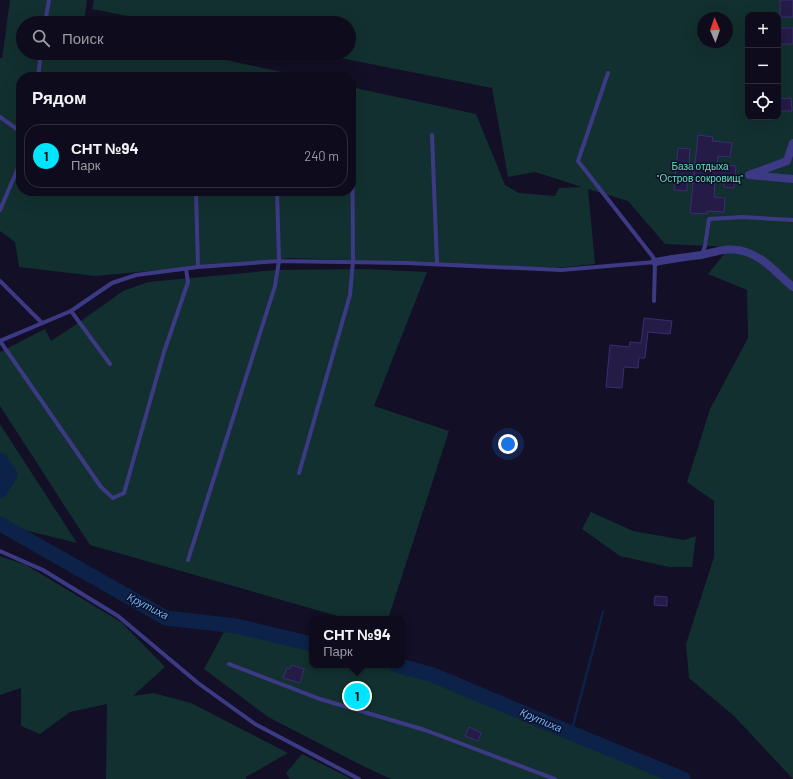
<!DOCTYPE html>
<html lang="ru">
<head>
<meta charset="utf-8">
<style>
	:root { --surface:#0e0b1c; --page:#171425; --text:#f1f3f6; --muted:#9b9ba3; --line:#2e2b3b; --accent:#00e5ff }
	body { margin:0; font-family:Barlow,sans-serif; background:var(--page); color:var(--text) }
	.controls { position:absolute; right:12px; top:12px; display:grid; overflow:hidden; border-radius:8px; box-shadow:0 4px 16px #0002 }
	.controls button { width:36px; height:36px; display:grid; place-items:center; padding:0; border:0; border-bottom:1px solid var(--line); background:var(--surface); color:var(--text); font:20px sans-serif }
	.compass { position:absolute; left:697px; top:12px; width:36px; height:36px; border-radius:50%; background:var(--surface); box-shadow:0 4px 16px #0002; rotate:358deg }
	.you { position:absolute; left:508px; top:444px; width:14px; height:14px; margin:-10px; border:3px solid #fff; border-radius:50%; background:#1a73e8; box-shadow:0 0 0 6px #1a73e833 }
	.badge { display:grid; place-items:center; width:26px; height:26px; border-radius:50%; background:var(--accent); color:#111; font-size:13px; font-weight:700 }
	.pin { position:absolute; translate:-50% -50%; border:2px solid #fff; box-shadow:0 1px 4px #0006 }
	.popup { position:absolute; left:309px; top:616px; width:96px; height:52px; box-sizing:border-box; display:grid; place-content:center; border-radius:8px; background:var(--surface); filter:drop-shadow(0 1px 3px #0005); font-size:13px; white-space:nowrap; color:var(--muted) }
	.popup b { font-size:15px; color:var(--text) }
	.popup::after { content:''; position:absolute; left:50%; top:100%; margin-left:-8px; border:8px solid transparent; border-top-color:var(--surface) }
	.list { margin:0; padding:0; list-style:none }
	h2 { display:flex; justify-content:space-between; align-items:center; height:52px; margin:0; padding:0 16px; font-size:17px }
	h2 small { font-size:13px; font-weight:400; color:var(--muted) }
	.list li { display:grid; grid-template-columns:26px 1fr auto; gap:12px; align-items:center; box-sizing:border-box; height:64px; margin:0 8px 8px; padding:0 8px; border:1px solid var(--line); border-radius:16px }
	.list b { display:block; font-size:15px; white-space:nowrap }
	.list p { margin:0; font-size:13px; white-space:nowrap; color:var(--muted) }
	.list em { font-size:13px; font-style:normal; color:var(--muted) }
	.icon { flex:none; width:22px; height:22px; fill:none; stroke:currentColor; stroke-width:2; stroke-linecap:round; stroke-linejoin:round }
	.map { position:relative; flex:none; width:793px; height:779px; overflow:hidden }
	.search { position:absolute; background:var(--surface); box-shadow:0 4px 16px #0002; left:16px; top:16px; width:340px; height:44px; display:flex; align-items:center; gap:10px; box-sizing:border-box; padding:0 14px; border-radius:22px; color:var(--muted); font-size:15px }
	.panel { position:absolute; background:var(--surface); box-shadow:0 4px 16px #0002; left:16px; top:72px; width:340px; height:124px; border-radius:16px }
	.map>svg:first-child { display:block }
	.green { fill:#12302f; fill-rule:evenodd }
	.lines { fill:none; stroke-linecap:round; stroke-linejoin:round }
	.stream { stroke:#0c2248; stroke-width:2.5 }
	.river { stroke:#0c2248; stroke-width:15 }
	.building { fill:#241b47; stroke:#3b2d73 }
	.lane { stroke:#3d3a85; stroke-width:4 }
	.street { stroke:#3d3a85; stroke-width:8 }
	.labels { text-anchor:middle; stroke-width:3; stroke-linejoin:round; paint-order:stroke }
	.park-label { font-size:10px; fill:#5fe0c0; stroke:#130f26 }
	.water-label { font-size:11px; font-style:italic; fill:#62b6ff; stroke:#130f26 }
</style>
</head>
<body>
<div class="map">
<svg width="793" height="779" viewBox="0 0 793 779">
	<rect width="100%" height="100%" fill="#130f26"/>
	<!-- green -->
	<path class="green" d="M 10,0 L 87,0 L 84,23 L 23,23 L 23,53 L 193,53 L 305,77 L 21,77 L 21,191 L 351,191 L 351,87 L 476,114 L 505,185 L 519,193 L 555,196 L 559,188 L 582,187 L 535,172 L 508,177 L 492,88 L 315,53 L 349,53 L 349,23 L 163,23 L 92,9 L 94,0 L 793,0 L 793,779 L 734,716 L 689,678 L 686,644 L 714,557 L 714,501 L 687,482 L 710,409 L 748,338 L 747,290 L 708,274 L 730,247 L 665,244 L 628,201 L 588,189 L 595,264 L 555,268 L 292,258 L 95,276 L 19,267 L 15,242 L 0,231 L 0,57 L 2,59 ZM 748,15 L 778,15 L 778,117 L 748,117 ZM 703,18 L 727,18 L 727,42 L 703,42 Z
		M 363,269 L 427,272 L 374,406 L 449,431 L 388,619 L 348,619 L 90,545 L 0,406 L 0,352 L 45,329 L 51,341 L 78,323 L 123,291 L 148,282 L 276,270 Z
		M 0,424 L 77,543 L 0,524 Z
		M 591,512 L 633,531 L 684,540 L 696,536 L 692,567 L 669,567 L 620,556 L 582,529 Z
		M 0,556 L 26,565 L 121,622 L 165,667 L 133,696 L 153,693 L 191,703 L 288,753 L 246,777 L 246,779 L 106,779 L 107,704 L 70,712 L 40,734 L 21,726 L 21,688 L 0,695 Z
		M 226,628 L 312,648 L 312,665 L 385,665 L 427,675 L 667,779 L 391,779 L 363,766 L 268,717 L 204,669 Z
		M 302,754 L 352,779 L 290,779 L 286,773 Z"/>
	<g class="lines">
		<!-- stream -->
		<path class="stream" d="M 571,733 L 603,612"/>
		<!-- river -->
		<path class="river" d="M 0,460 L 10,475 L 0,491
			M 0,524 L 166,618 L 236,626 L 312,644
			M 397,665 L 433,675 L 571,733 L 683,779"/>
	</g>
	<!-- building -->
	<path class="building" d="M 780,0 L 793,0 L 793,17 L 780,17 Z
		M 778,28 L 793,28 L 793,44 L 778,44 Z
		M 791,98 L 792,111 L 778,111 L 778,99 Z
		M 698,135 L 713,137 L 712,141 L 732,143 L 730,157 L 718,156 L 717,169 L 725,170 L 726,165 L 736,166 L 734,188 L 724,187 L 724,183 L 715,182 L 714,197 L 725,198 L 724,212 L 707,211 L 707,214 L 690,213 Z
		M 678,148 L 690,149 L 689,163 L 695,164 L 693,184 L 687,183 L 687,191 L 674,190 Z
		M 644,318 L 672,321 L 670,334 L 648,332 L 645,358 L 639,358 L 638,368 L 624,367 L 622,388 L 606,387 L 610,345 L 629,347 L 630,342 L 641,343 Z
		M 655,596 L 667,597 L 667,606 L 654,605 Z
		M 291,665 L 304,669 L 300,683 L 283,678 L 287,668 L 290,669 Z
		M 469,727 L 481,733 L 478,741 L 465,736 Z"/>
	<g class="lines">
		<!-- lane -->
		<path class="lane" d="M 45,23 L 49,0
			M 608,73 L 578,161 L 653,257 L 655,262 L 654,301
			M 273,74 L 273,77
			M 38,77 L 41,53
			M 0,117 L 21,132
			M 432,135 L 437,264
			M 196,191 L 198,267
			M 0,210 L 21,161
			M 702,254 L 705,246 L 709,219 L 742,217 L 793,220
			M 0,281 L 42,323
			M 71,311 L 110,364
			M 0,341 L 71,311 L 112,283 L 136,275 L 198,267 L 279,261 L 407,263 L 561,270 L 655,262
			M 0,341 L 101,487 L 113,498 L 124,493 L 164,352 L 188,282 L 186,269
			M 299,473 L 350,295 L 353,261 L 352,93
			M 0,551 L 43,570 L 118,616 L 198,683 L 255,724 L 359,779
			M 188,560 L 275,286 L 279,261 L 277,191
			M 229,664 L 320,699 L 425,730 L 555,779"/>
		<!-- street -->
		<path class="street" d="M 793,143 L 787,161 L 749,175 L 793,179
			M 655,262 C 670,259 686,257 701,255 C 716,252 731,246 746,252 C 765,258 778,275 793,287"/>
	</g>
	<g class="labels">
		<!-- park labels -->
		<g class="park-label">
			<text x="700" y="170">База отдыха<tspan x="700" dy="12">"Остров сокровищ"</tspan></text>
		</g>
		<!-- water labels -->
		<g class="water-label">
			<text transform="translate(148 606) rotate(27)" y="4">Крутиха</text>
			<text transform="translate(541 720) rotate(23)" y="4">Крутиха</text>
		</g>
	</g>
</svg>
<div class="controls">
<button>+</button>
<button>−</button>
<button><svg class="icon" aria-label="locate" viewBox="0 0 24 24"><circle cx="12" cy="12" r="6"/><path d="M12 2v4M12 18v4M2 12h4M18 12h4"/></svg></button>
</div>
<svg class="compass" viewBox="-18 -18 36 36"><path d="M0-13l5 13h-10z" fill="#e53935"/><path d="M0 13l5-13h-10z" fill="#9b9ba3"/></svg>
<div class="you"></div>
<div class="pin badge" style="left:357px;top:696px">1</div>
<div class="popup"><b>СНТ №94</b>Парк</div>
<div class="search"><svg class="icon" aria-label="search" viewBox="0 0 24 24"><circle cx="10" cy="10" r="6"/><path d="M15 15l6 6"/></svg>Поиск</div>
<section class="panel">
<h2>Рядом<small></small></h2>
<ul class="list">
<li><span class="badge">1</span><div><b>СНТ №94</b><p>Парк</p></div><em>240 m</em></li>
</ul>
</section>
</div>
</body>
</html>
